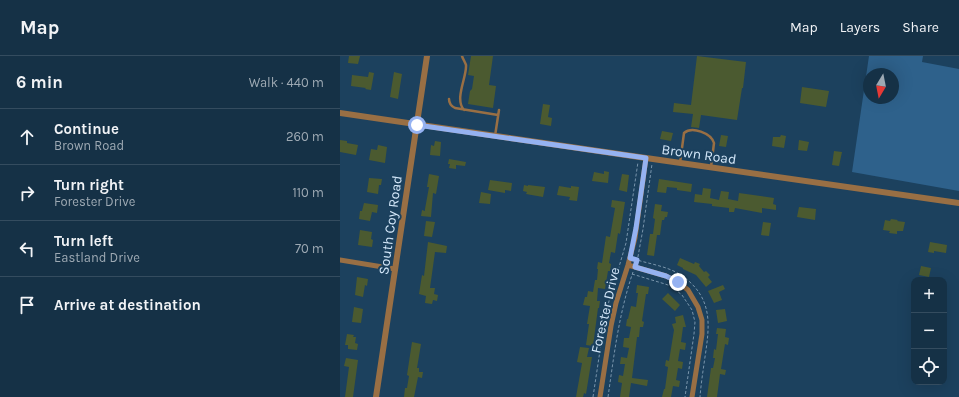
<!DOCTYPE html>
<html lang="en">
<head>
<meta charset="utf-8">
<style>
	:root { --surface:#153146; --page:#1e394d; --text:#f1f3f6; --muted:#9da9b3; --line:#344c5f }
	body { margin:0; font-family:Karla,sans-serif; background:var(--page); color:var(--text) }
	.controls { position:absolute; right:12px; bottom:12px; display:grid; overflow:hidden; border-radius:8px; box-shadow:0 4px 16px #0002 }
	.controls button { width:36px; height:36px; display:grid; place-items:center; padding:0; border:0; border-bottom:1px solid var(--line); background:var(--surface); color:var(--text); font:20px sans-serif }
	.compass { position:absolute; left:523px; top:12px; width:36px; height:36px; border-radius:50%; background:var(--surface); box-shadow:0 4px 16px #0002; rotate:190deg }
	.stop { position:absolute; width:12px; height:12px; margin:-9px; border:3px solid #95b2f1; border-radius:50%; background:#fff }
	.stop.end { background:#95b2f1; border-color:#fff; box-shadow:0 1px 4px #0008 }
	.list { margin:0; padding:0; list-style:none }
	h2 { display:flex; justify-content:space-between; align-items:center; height:52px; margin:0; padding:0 16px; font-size:17px }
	h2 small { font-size:13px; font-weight:400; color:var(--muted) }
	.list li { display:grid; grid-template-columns:26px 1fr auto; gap:12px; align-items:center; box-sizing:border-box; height:56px; padding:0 16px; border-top:1px solid var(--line) }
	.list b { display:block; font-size:15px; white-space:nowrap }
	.list p { margin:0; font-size:13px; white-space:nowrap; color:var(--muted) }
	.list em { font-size:13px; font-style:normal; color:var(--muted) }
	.icon { flex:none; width:22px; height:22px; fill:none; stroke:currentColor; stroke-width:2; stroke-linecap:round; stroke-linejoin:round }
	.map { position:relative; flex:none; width:619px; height:341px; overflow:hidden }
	header { display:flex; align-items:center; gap:24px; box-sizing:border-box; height:56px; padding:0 20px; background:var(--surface); border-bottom:1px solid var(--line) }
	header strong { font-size:19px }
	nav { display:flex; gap:22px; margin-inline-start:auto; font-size:14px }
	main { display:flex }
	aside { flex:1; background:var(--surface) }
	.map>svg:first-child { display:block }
	.green { fill:#2e618b; fill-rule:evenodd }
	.building { fill:#4b5a30 }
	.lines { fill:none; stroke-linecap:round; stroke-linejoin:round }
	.path { stroke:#7995ac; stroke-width:1; stroke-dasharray:3 2; stroke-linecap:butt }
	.service { stroke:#996f44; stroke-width:2.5 }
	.minor { stroke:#996f44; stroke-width:5 }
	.tertiary { stroke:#996f44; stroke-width:6 }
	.route { stroke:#95b2f1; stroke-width:5 }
	.labels { text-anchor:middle; stroke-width:4; stroke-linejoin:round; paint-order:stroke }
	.street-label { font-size:14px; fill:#d4e8fa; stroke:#1c415e }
</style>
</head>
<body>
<header>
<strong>Map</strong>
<nav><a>Map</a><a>Layers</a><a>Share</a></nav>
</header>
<main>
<aside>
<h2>6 min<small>Walk · 440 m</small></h2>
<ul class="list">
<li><svg class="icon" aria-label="ahead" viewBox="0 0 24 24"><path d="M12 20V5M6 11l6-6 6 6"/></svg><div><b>Continue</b><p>Brown Road</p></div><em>260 m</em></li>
<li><svg class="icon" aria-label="right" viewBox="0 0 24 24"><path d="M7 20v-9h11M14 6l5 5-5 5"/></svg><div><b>Turn right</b><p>Forester Drive</p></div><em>110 m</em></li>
<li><svg class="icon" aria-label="left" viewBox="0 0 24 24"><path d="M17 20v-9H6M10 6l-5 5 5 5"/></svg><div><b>Turn left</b><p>Eastland Drive</p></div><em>70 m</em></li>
<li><svg class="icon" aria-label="arrive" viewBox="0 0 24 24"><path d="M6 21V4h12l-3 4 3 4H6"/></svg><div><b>Arrive at destination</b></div></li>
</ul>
</aside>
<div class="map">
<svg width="619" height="341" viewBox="0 0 619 341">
	<rect width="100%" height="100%" fill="#1c415e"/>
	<!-- green -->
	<path class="green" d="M 529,0 L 583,0 L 582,6 L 619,13 L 619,135 L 512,116 ZM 529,18 L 553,18 L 553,42 L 529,42 Z"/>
	<!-- building -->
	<path class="building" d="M 9,0 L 20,0 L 18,8 L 8,7 Z
		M 131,0 L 153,0 L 149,29 L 156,30 L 153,52 L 128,48 L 130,35 L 132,33 L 134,20 L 128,19 Z
		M 357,0 L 406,6 L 403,32 L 402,32 L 397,64 L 361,59 L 359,72 L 351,71 L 353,58 L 333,56 L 334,47 L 351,49 Z
		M 29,16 L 34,17 L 31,34 L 25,33 L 26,32 L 11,30 L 12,19 L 28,21 Z
		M 54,16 L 62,18 L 58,43 L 50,41 Z
		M 462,31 L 489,35 L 486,51 L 460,47 Z
		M 203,48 L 210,49 L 208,61 L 212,62 L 211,70 L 200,68 Z
		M 322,75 L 333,77 L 331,85 L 320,83 Z
		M 381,79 L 388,80 L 386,91 L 379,90 Z
		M 441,79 L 446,80 L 444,92 L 432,90 L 433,81 L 440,81 Z
		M 0,84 L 7,85 L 7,87 L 18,89 L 16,99 L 0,96 Z
		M 459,84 L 469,86 L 467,95 L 458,94 Z
		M 95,85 L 101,86 L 100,100 L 90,99 L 91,89 L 94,90 Z
		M 38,89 L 47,91 L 45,107 L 29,104 L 31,93 L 37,94 Z
		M 494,95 L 502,96 L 499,110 L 492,109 Z
		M 109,103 L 126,106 L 125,110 L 116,109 L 116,113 L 109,112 L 110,108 L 108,108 Z
		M 264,115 L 269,116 L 268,127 L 252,125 L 254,116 L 264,118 Z
		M 89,118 L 99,120 L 96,138 L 93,137 L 91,161 L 81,160 L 82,154 L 85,155 L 85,153 L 89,131 L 87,131 Z
		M 282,118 L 289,119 L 287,136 L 279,134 Z
		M 29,122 L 42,123 L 41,129 L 39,129 L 38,138 L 27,136 Z
		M 319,123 L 352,128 L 351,136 L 337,134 L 337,132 L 327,131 L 326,137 L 317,136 Z
		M 150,124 L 172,127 L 171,135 L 165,134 L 165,137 L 148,134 Z
		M 184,129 L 188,130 L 188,129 L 205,131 L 203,141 L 186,138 L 187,136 L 183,135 Z
		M 219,130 L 231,132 L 231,130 L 239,131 L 237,145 L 229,144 L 230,141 L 217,139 Z
		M 363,132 L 371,133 L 370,142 L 379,144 L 381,135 L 389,136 L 388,143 L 398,145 L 399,137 L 434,142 L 433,148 L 436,149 L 436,154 L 422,152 L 422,157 L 395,152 L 394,156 L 389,156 L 389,152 L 372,150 L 372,148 L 354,146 L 355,138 L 362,139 Z
		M 141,136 L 151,138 L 150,148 L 139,147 Z
		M 272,144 L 285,146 L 280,178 L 278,177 L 275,197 L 271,196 L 269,207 L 271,208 L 270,215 L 268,215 L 265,233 L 258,232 L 257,245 L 260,245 L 259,252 L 258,252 L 253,290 L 246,289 L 249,268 L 247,268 L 250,250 L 243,249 L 245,241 L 247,241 L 248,235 L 253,236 L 255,224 L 257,224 L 258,213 L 257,213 L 258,206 L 262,207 L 266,180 L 270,181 L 275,152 L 271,151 Z
		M 24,147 L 38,149 L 37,157 L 32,156 L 30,165 L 19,163 L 20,155 L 22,155 Z
		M 315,148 L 322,149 L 321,155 L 328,156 L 327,161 L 325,161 L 324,164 L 322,164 L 320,179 L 317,179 L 314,200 L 307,199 L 310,178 L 313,178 L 315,163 L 313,162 Z
		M 459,151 L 476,153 L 475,164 L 457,161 Z
		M 551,163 L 558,164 L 557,165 L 565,166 L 563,175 L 557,175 L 557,178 L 549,177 L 550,175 L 543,174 L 545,164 L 550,165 Z
		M 86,165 L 95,166 L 92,181 L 84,180 Z
		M 423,166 L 431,167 L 429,180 L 421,179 Z
		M 20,174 L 32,176 L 31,183 L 33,184 L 32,191 L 18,189 Z
		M 88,186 L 107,190 L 106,197 L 95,196 L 90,232 L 95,232 L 94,238 L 98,239 L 97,245 L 93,244 L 92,248 L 85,247 L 86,240 L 79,238 L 82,219 L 84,220 Z
		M 590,186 L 607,189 L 606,197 L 594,195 L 594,197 L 588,196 Z
		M 340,202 L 354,208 L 355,206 L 360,208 L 359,210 L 364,216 L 366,215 L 370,219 L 368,221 L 372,226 L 366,231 L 356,219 L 343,213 L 343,212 L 337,209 Z
		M 581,210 L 591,212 L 589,221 L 579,219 Z
		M 17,221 L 28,223 L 27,230 L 25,229 L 23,241 L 15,239 Z
		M 297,229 L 309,231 L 308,238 L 306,238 L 302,265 L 304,266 L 303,271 L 300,271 L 299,281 L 297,281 L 292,322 L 308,324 L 307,330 L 291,327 L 289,341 L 280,341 L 282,327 L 278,326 L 279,319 L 283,320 L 285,308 L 280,308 L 281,301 L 287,302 L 289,292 L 283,291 L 284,282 L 289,282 L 291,271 L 286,270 L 287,263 L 288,263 L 291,250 L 296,251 L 298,237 L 296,237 Z
		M 383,229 L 385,233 L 379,236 L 382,244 L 374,247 L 368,235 Z
		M 328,237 L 340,249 L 335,255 L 322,243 Z
		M 14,251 L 23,253 L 21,267 L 12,266 Z
		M 385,253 L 387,265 L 378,267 L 376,254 Z
		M 343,259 L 346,271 L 343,271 L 341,286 L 346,287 L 345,294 L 340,293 L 338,305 L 343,306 L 342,313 L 338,312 L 336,324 L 340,325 L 339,331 L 333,330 L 331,341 L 322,341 L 324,333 L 325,333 L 328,311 L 325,310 L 326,304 L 329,305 L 334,274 L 332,268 L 336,267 L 335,261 Z
		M 377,272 L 386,273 L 385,281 L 389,282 L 388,289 L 385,288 L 381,313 L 386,314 L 385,319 L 380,318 L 377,341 L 367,341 L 371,312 L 373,312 L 375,302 L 373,302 L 374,293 L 376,294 L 378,278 L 376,278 Z
		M 7,278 L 14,279 L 13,281 L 16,281 L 15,287 L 18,288 L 17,294 L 8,293 L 8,289 L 5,289 Z
		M 72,286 L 81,288 L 77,312 L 79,312 L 79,316 L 83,316 L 82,322 L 78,321 L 74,341 L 64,341 L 65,332 L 67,332 L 69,320 L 67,319 Z
		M 240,291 L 249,292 L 247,301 L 252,301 L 246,338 L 244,337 L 243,341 L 236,341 L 242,307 L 237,306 Z
		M 6,302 L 18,304 L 13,341 L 5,341 L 9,311 L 4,310 Z"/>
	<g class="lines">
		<!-- path -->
		<path class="path" d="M 294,203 C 309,208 327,210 341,219 C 373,241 370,268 365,301 C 363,315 361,328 360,341
			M 297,206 L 303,173 L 312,108
			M 292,218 L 325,228 L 331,230 L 342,239 L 352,254 L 355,266 L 354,278 L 345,341
			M 253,341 L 264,268 L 269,245 L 286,187 L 298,106
			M 268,341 C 274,299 279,257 293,216"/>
		<!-- service -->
		<path class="service" d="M 122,0 C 123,3 125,6 126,9 C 127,21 114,43 124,54
			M 109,43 C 109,48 111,50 115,52 L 158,59
			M 155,80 L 159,54
			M 340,107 L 344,77 C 352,70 371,77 374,87 L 371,111"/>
		<!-- minor -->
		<path class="minor" d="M 0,204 L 55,213
			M 288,209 L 326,220 L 338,226 L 348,234 L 358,251 L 362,264 L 362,278 L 352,341
			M 260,341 L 271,270 L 276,247 L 288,209 L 295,182 L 306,102"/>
		<!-- tertiary -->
		<path class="tertiary" d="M 0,57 L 306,102 L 619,147
			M 36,341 L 87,0"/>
	</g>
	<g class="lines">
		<!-- route -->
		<path class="route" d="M 77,69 L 306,102 L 296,172 L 290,202 L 297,204 L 295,211 L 326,220 L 338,226"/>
	</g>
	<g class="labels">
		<!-- street labels -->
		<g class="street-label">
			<text transform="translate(359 98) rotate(8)" y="5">Brown Road</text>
			<text transform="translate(50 169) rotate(-82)" y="5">South Coy Road</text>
			<text transform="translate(265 254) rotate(-77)" y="5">Forester Drive</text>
		</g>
	</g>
</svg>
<div class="controls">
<button>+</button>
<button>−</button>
<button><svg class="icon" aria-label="locate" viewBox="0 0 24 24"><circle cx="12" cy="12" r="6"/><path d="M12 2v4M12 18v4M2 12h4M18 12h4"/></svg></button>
</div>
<svg class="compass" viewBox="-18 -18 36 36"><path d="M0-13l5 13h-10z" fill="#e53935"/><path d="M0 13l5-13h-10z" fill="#9da9b3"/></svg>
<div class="stop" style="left:77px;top:69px"></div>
<div class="stop end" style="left:338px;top:226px"></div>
</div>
</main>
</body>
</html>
